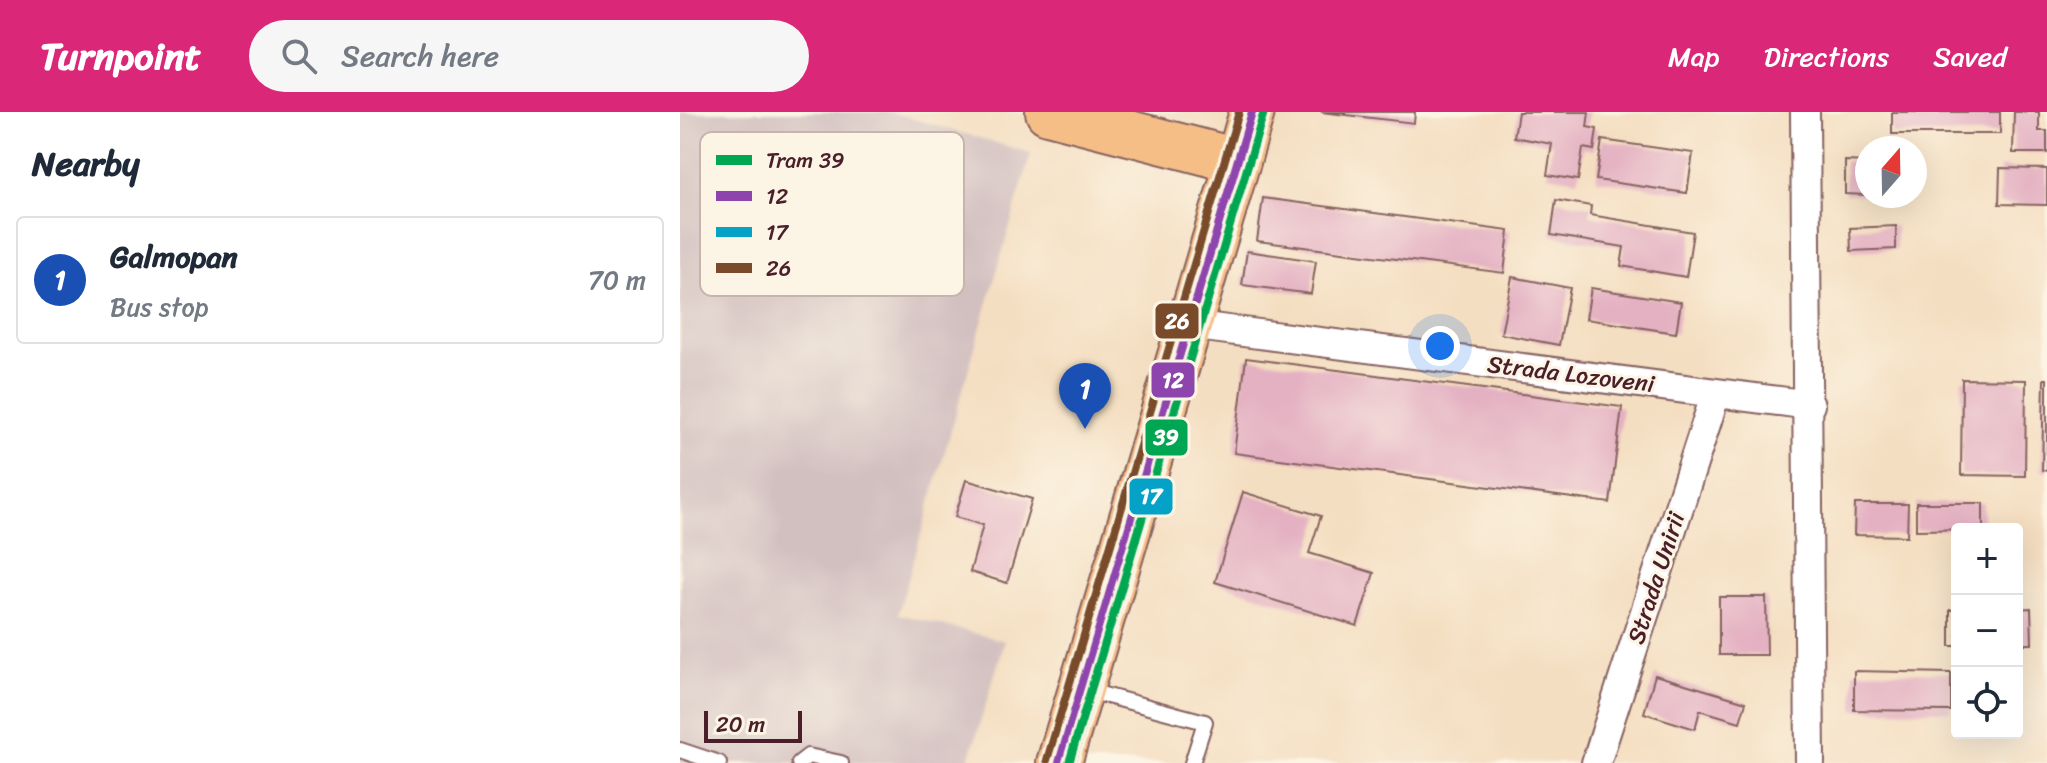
<!DOCTYPE html>
<html lang="en">
<head>
<meta charset="utf-8">
<style>
	:root { --surface:#fff; --page:#f6f6f7; --text:#1f2937; --muted:#747a83; --line:#e0e1e3; --accent:#db2777 }
	body { margin:0; font-family:Sriracha,sans-serif; background:var(--page); color:var(--text) }
	.controls { position:absolute; right:24px; bottom:24px; display:grid; overflow:hidden; border-radius:8px; box-shadow:0 8px 32px #0002 }
	.controls button { width:72px; height:72px; display:grid; place-items:center; padding:0; border:0; border-bottom:2px solid var(--line); background:var(--surface); color:var(--text); font:40px sans-serif }
	.compass { position:absolute; left:1175px; top:24px; width:72px; height:72px; border-radius:50%; background:var(--surface); box-shadow:0 8px 32px #0002; rotate:20deg }
	.scale { position:absolute; left:24px; bottom:20px; width:98px; box-sizing:border-box; padding-left:8px; border:4px solid #4a1f2b; border-top:0; font-size:22px; line-height:28px; white-space:nowrap; color:#4a1f2b; -webkit-text-stroke:6px #fcf5e5; paint-order:stroke }
	.you { position:absolute; left:760px; top:234px; width:28px; height:28px; margin:-20px; border:6px solid #fff; border-radius:50%; background:#1a73e8; box-shadow:0 0 0 12px #1a73e833 }
	.badge { display:grid; place-items:center; width:52px; height:52px; border-radius:50%; background:var(--accent); color:#fff; font-size:26px; font-weight:700 }
	.pin { position:absolute; translate:-50% -66px; filter:drop-shadow(0 2px 4px #0008) }
	.pin::after { content:''; position:absolute; top:42px; width:28px; height:24px; background:inherit; clip-path:polygon(0 0,100% 0,50% 100%) }
	.list { margin:0; padding:0; list-style:none }
	h2 { display:flex; justify-content:space-between; align-items:center; height:104px; margin:0; padding:0 32px; font-size:34px }
	h2 small { font-size:26px; font-weight:400; color:var(--muted) }
	.list li { display:grid; grid-template-columns:52px 1fr auto; gap:24px; align-items:center; box-sizing:border-box; height:128px; margin:0 16px 16px; padding:0 16px; border:2px solid var(--line); border-radius:8px }
	.list b { display:block; font-size:30px; white-space:nowrap }
	.list p { margin:0; font-size:26px; white-space:nowrap; color:var(--muted) }
	.list em { font-size:26px; font-style:normal; color:var(--muted) }
	.icon { flex:none; width:44px; height:44px; fill:none; stroke:currentColor; stroke-width:2; stroke-linecap:round; stroke-linejoin:round }
	.map { position:relative; flex:none; width:1367px; height:651px; overflow:hidden }
	header { display:flex; align-items:center; gap:48px; box-sizing:border-box; height:112px; padding:0 40px; background:var(--accent); color:#fff }
	header strong { font-size:38px }
	nav { display:flex; gap:44px; margin-inline-start:auto; font-size:28px }
	.search { width:560px; height:72px; background:var(--page); display:flex; align-items:center; gap:20px; box-sizing:border-box; padding:0 28px; border-radius:44px; color:var(--muted); font-size:30px }
	main { display:flex }
	aside { flex:1; background:var(--surface) }
	.map>svg:first-child { display:block }
	.industrial { fill:#d2bfc0 }
	.building { fill:#e4b1c2 }
	.lines { fill:none; stroke-linecap:round; stroke-linejoin:round }
	.service-casing { stroke:#866260; stroke-width:18 }
	.minor-casing { stroke:#866260; stroke-width:32 }
	.primary-casing { stroke:#866260; stroke-width:48 }
	.trunk-casing { stroke:#866260; stroke-width:48 }
	.service { stroke:#fff; stroke-width:14 }
	.minor { stroke:#fff; stroke-width:28 }
	.primary { stroke:#f6be87; stroke-width:44 }
	.trunk { stroke:#f6be87; stroke-width:44 }
	.bus-1-casing { stroke:#fcf5e5; stroke-width:14 }
	.bus-2-casing { stroke:#fcf5e5; stroke-width:14 }
	.bus-3-casing { stroke:#fcf5e5; stroke-width:14 }
	.bus-1 { stroke:#8e44ad; stroke-width:8 }
	.bus-2 { stroke:#04a2c6; stroke-width:8 }
	.bus-3 { stroke:#7a4b2a; stroke-width:8 }
	.tram-1-casing { stroke:#fcf5e5; stroke-width:14 }
	.tram-1 { stroke:#00a651; stroke-width:8 }
	.labels { text-anchor:middle; stroke-width:6; stroke-linejoin:round; paint-order:stroke }
	.street-label { font-size:24px; fill:#4a1f2b; stroke:#fcf5e5 }
	.key { fill:#fcf5e5; stroke:#c7b5ad; stroke-width:2 }
	.key-label { font-size:22px; fill:#4a1f2b }
	.line-badge { stroke:#fcf5e5; stroke-width:3 }
	.badge-label { font-size:22px; text-anchor:middle; font-weight:bold; fill:#fff }
</style>
</head>
<body>
<header>
<strong>Turnpoint</strong>
<div class="search"><svg class="icon" aria-label="search" viewBox="0 0 24 24"><circle cx="10" cy="10" r="6"/><path d="M15 15l6 6"/></svg>Search here</div>
<nav><a>Map</a><a>Directions</a><a>Saved</a></nav>
</header>
<main>
<aside>
<h2>Nearby<small></small></h2>
<ul class="list">
<li><span class="badge" style="background:#1a4fb4">1</span><div><b>Galmopan</b><p>Bus stop</p></div><em>70 m</em></li>
</ul>
</aside>
<div class="map">
<svg width="1367" height="651" viewBox="0 0 1367 651">
	<rect width="100%" height="100%" fill="#fcf5e5"/>
	<filter id="ink" filterUnits="userSpaceOnUse"><feTurbulence type="fractalNoise" baseFrequency=".0125" numOctaves="2"/><feDisplacementMap in="SourceGraphic" scale="16" xChannelSelector="R" yChannelSelector="G"/><feConvolveMatrix kernelMatrix="1 2 1 2 8 2 1 2 1" color-interpolation-filters="sRGB"/></filter>
	<filter id="wash" filterUnits="userSpaceOnUse"><feTurbulence type="fractalNoise" baseFrequency=".006" numOctaves="4" result="noise"/><feDisplacementMap in="SourceGraphic" scale="32" xChannelSelector="R" yChannelSelector="G"/><feGaussianBlur stdDeviation="1.8" result="paint"/><feColorMatrix in="noise" values="0 0 0 0 0 0 0 0 0 0 0 0 0 0 0 0 0 1.4 0 .05"/><feComposite in="paint" operator="in"/></filter>
	<g filter="url(#wash)">
		<rect width="100%" height="100%" fill="#f4dec1"/>
		<!-- industrial -->
		<path class="industrial" d="M 0,0 L 210,0 L 351,41 L 218,502 L 325,529 L 288,651 L 0,651 Z"/>
		<g id="blocks">
			<!-- building -->
			<path class="building" d="M 641,0 L 735,0 L 734,11 Z
				M 838,0 L 909,0 L 907,15 L 917,17 L 914,38 L 903,36 L 898,68 L 867,63 L 872,32 L 834,25 Z
				M 1212,0 L 1320,0 L 1320,22 L 1212,22 Z
				M 1334,0 L 1359,0 L 1359,19 L 1367,19 L 1367,41 L 1333,41 Z
				M 922,28 L 1013,41 L 1007,81 L 916,68 Z
				M 1165,49 L 1187,50 L 1187,83 L 1165,82 Z
				M 1320,56 L 1367,57 L 1367,93 L 1319,92 Z
				M 583,86 L 829,119 L 824,161 L 577,129 Z
				M 876,88 L 911,94 L 910,103 L 1013,120 L 1006,165 L 941,154 L 944,135 L 871,123 Z
				M 1216,114 L 1216,137 L 1171,139 L 1170,116 Z
				M 567,139 L 636,149 L 631,182 L 562,173 Z
				M 832,165 L 890,176 L 879,233 L 821,222 Z
				M 911,176 L 1001,190 L 996,221 L 906,207 Z
				M 566,246 L 942,295 L 930,391 L 554,341 Z
				M 1282,267 L 1346,268 L 1345,364 L 1281,363 Z
				M 1364,267 L 1367,267 L 1367,359 L 1362,358 Z
				M 286,368 L 352,387 L 327,471 L 290,460 L 303,413 L 275,405 Z
				M 563,380 L 641,404 L 629,441 L 694,461 L 677,514 L 535,470 Z
				M 1236,391 L 1303,391 L 1303,417 L 1236,418 Z
				M 1175,392 L 1228,392 L 1227,424 L 1174,423 Z
				M 1039,485 L 1086,485 L 1087,543 L 1039,543 Z
				M 1351,496 L 1352,532 L 1337,532 L 1337,497 Z
				M 1270,498 L 1277,498 L 1277,534 L 1270,534 Z
				M 1174,559 L 1271,561 L 1271,599 L 1174,598 Z
				M 975,563 L 1066,590 L 1060,610 L 1020,598 L 1015,617 L 964,601 Z"/>
		</g>
	</g>
	<g filter="url(#ink)">
		<use href="#blocks" fill-opacity="0" stroke="#866260" stroke-width="2"/>
		<g class="lines">
			<!-- service casing -->
			<g class="service-casing">
				<path id="service" d="M 405,578 L 525,610 L 512,651
					M 0,638 L 39,651
					M 119,651 L 128,644 L 161,651"/>
			</g>
			<!-- minor casing -->
			<g class="minor-casing">
				<path id="minor" d="M 1125,0 L 1130,651
					M 509,213 L 1130,293
					M 916,651 L 1036,281"/>
			</g>
			<!-- primary casing -->
			<g class="primary-casing">
				<path id="primary" d="M 379,651 L 558,49"/>
			</g>
			<!-- trunk casing -->
			<g class="trunk-casing">
				<path id="trunk" d="M 368,0 L 558,49 L 572,0"/>
			</g>
			<!-- service -->
			<use href="#service" class="service"/>
			<!-- minor -->
			<use href="#minor" class="minor"/>
			<!-- primary -->
			<use href="#primary" class="primary"/>
			<!-- trunk -->
			<use href="#trunk" class="trunk"/>
			<!-- bus-1 casing -->
			<g class="bus-1-casing">
				<path id="bus-1" d="M 379,651 L 572,0"/>
			</g>
			<!-- bus-2 casing -->
			<g class="bus-2-casing">
				<path id="bus-2" d="M 392,651 L 584,3"/>
			</g>
			<!-- bus-3 casing -->
			<g class="bus-3-casing">
				<path id="bus-3" d="M 367,648 L 559,0"/>
			</g>
			<!-- bus-1 -->
			<use href="#bus-1" class="bus-1"/>
			<!-- bus-2 -->
			<use href="#bus-2" class="bus-2"/>
			<!-- bus-3 -->
			<use href="#bus-3" class="bus-3"/>
			<!-- tram-1 casing -->
			<g class="tram-1-casing">
				<path id="tram-1" d="M 389,651 L 584,0"/>
			</g>
			<!-- tram-1 -->
			<use href="#tram-1" class="tram-1"/>
		</g>
	</g>
	<g class="labels">
		<!-- street labels -->
		<g class="street-label">
			<text transform="translate(891 262) rotate(7)" y="8">Strada Lozoveni</text>
			<text transform="translate(976 466) rotate(-72)" y="8">Strada Unirii</text>
		</g>
	</g>
	<!-- legend -->
	<rect x="20" y="20" width="264" height="164" rx="12" class="key"/>
	<rect x="36" y="43" width="36" height="10" fill="#00a651"/>
	<rect x="36" y="79" width="36" height="10" fill="#8e44ad"/>
	<rect x="36" y="115" width="36" height="10" fill="#04a2c6"/>
	<rect x="36" y="151" width="36" height="10" fill="#7a4b2a"/>
	<g class="key-label">
		<text x="86" y="56">Tram 39</text>
		<text x="86" y="92">12</text>
		<text x="86" y="128">17</text>
		<text x="86" y="164">26</text>
	</g>
	<g class="line-badge">
		<rect x="474" y="190" width="46" height="38" rx="8" fill="#7a4b2a"/>
		<rect x="470" y="249" width="46" height="38" rx="8" fill="#8e44ad"/>
		<rect x="464" y="306" width="45" height="39" rx="8" fill="#00a651"/>
		<rect x="448" y="365" width="46" height="39" rx="8" fill="#04a2c6"/>
	</g>
	<g class="badge-label">
		<text x="497" y="217">26</text>
		<text x="493" y="276">12</text>
		<text x="486" y="333">39</text>
		<text x="471" y="392">17</text>
	</g>
</svg>
<div class="controls">
<button>+</button>
<button>−</button>
<button><svg class="icon" aria-label="locate" viewBox="0 0 24 24"><circle cx="12" cy="12" r="6"/><path d="M12 2v4M12 18v4M2 12h4M18 12h4"/></svg></button>
</div>
<svg class="compass" viewBox="-18 -18 36 36"><path d="M0-13l5 13h-10z" fill="#e53935"/><path d="M0 13l5-13h-10z" fill="#747a83"/></svg>
<div class="scale">20 m</div>
<div class="you"></div>
<div class="pin badge" style="left:405px;top:317px;background:#1a4fb4">1</div>
</div>
</main>
</body>
</html>
